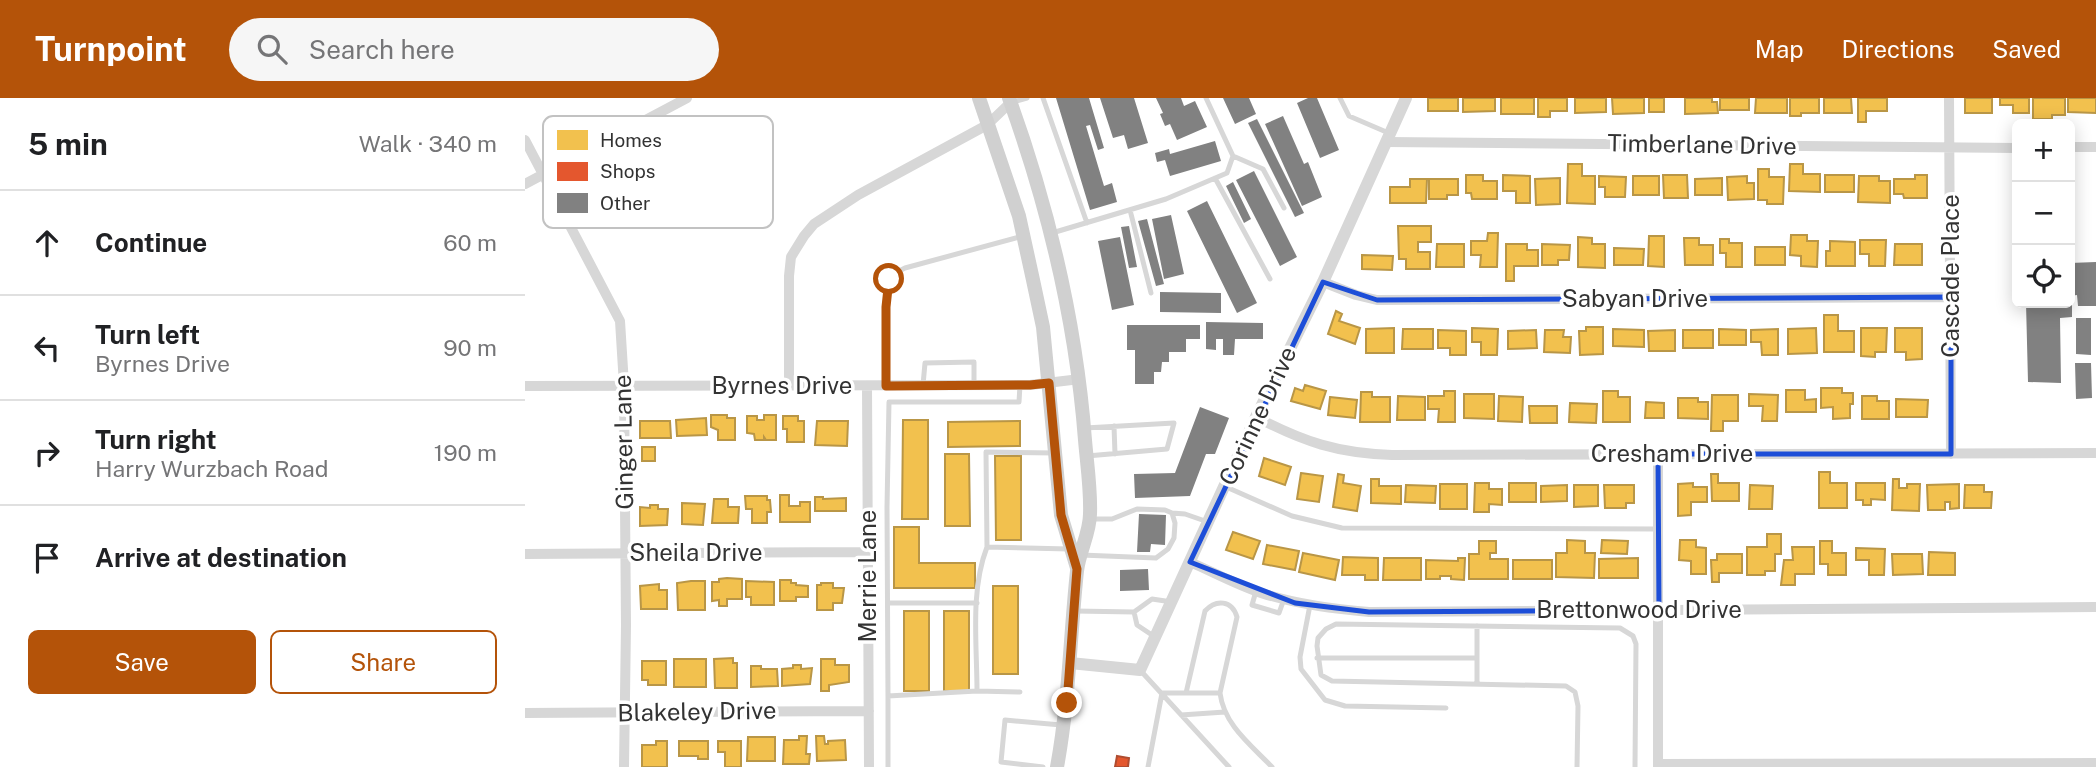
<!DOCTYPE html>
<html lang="en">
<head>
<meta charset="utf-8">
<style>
	:root { --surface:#fff; --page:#f6f6f6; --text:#202124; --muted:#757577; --line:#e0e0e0; --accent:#b45309 }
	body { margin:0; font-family:"Public Sans",sans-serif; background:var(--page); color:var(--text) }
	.controls { position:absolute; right:21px; top:21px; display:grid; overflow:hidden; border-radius:10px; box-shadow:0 4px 18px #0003 }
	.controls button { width:63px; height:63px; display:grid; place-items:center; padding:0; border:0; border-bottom:2px solid var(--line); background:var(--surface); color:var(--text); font:35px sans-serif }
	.stop { position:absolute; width:21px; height:21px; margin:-16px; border:5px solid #b45309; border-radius:50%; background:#fff }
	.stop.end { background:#b45309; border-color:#fff; box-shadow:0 2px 7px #0008 }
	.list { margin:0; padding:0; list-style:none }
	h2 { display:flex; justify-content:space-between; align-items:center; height:91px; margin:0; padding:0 28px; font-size:30px }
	h2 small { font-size:23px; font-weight:400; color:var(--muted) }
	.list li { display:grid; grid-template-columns:46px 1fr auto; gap:21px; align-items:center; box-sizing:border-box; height:105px; padding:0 28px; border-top:2px solid var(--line) }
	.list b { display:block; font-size:26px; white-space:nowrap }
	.list p { margin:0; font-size:23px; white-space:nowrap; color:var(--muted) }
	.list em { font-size:23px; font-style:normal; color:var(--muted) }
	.actions { display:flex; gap:14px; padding:21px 28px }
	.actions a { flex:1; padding:16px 0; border:2px solid var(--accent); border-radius:10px; text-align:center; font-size:24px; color:var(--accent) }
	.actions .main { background:var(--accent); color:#fff }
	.icon { flex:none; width:38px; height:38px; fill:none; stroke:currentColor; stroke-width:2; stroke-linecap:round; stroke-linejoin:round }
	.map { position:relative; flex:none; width:1571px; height:669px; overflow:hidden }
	header { display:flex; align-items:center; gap:42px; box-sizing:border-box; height:98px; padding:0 35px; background:var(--accent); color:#fff }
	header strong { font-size:33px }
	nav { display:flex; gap:38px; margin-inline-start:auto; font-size:24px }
	.search { width:490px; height:63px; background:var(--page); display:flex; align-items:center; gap:18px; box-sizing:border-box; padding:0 24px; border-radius:38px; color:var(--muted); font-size:26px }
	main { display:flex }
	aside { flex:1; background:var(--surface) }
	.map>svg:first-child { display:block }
	.homes { fill:#f2c14e; stroke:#b99646; stroke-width:2 }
	.shops { fill:#e4572e; stroke:#af4c30; stroke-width:2 }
	.building { fill:#818181 }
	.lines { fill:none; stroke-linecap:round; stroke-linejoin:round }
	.service { stroke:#d7d7d7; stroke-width:5 }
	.minor { stroke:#d7d7d7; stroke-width:10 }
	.tertiary { stroke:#d7d7d7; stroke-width:12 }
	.secondary { stroke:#d0d0d0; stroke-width:14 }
	.route { stroke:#b45309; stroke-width:9 }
	.marked { fill:none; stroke:#1d4ed8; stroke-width:5; stroke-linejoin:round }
	.labels { text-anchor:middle; stroke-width:7; stroke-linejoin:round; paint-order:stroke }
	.street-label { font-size:24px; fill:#333; stroke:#fff }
	.key { fill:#fff; stroke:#c2c2c2; stroke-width:2 }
	.key-label { font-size:19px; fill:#333 }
</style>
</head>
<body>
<header>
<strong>Turnpoint</strong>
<div class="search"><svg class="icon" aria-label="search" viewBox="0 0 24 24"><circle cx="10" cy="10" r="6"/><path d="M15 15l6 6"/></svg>Search here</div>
<nav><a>Map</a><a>Directions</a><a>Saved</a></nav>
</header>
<main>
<aside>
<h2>5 min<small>Walk · 340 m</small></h2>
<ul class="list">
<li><svg class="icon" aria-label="ahead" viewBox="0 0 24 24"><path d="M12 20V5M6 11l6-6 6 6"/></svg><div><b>Continue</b></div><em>60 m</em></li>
<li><svg class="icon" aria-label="left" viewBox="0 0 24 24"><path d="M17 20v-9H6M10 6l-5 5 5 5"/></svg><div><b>Turn left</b><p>Byrnes Drive</p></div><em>90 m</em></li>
<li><svg class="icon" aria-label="right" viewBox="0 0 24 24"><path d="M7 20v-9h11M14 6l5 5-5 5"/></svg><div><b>Turn right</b><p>Harry Wurzbach Road</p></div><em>190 m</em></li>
<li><svg class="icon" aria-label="arrive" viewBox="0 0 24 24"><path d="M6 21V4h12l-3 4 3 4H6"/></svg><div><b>Arrive at destination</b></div></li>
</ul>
<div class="actions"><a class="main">Save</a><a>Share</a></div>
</aside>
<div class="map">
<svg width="1571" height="669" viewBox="0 0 1571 669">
	<rect width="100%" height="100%" fill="#fff"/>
	<!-- homes -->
	<path class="homes" d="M 903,0 L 933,0 L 933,13 L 903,13 Z
		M 938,0 L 970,0 L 970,13 L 938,14 Z
		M 976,0 L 1009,0 L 1009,16 L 976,16 Z
		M 1013,0 L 1042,0 L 1042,13 L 1025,13 L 1025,19 L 1013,19 Z
		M 1050,0 L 1081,0 L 1081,14 L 1050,15 Z
		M 1087,0 L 1119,0 L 1119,15 L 1088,16 Z
		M 1124,0 L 1139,0 L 1139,14 L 1124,14 Z
		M 1160,0 L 1187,0 L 1187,4 L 1192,4 L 1193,15 L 1160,16 Z
		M 1195,0 L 1224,0 L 1224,12 L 1195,12 Z
		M 1231,0 L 1262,0 L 1262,15 L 1230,15 Z
		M 1265,0 L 1294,0 L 1294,15 L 1276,15 L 1276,18 L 1265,18 Z
		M 1299,0 L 1326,0 L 1327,15 L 1299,15 Z
		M 1333,0 L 1362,0 L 1362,13 L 1341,13 L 1341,24 L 1333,24 Z
		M 1440,0 L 1467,0 L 1467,15 L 1440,15 Z
		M 1475,0 L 1504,0 L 1504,15 L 1488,15 L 1488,7 L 1475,7 Z
		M 1508,0 L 1540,0 L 1540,17 L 1527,17 L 1527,21 L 1508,21 Z
		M 1543,0 L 1571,0 L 1571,15 L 1543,14 Z
		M 1043,66 L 1057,66 L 1057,78 L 1070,78 L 1070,106 L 1042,105 Z
		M 1265,66 L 1278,66 L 1278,76 L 1295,76 L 1295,94 L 1264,93 Z
		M 1233,71 L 1244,71 L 1244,79 L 1259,79 L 1258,106 L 1242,106 L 1242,102 L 1233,102 Z
		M 941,77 L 958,77 L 958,83 L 972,83 L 972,101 L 947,101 L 946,95 L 941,95 Z
		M 978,77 L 1005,78 L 1005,105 L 991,105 L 991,93 L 978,93 Z
		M 1138,77 L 1162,77 L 1163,100 L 1139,100 Z
		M 1300,77 L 1329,77 L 1329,94 L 1300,94 Z
		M 1390,77 L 1402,77 L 1402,100 L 1379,100 L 1378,96 L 1369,96 L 1369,81 L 1390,81 Z
		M 1074,78 L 1101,79 L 1100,99 L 1080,99 L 1080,89 L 1074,89 Z
		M 1108,78 L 1134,78 L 1134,97 L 1108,97 Z
		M 1222,78 L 1222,85 L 1229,85 L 1229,101 L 1203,102 L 1202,79 Z
		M 1334,78 L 1354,78 L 1354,83 L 1365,83 L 1365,105 L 1333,104 Z
		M 1035,80 L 1035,106 L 1011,107 L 1010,81 Z
		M 1197,80 L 1197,97 L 1170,97 L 1170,81 Z
		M 885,81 L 902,81 L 901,105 L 865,105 L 865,89 L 885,89 Z
		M 904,81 L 933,81 L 933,97 L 922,97 L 922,101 L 904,101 Z
		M 873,128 L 906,128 L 906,144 L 893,144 L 893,154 L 905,154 L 905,171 L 881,171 L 881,161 L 874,161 Z
		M 963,135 L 973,135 L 972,169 L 955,169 L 956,157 L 946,157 L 946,143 L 962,143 Z
		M 1266,137 L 1282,137 L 1282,143 L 1293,143 L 1292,169 L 1276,168 L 1276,158 L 1265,157 Z
		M 1124,138 L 1139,138 L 1139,169 L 1123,168 Z
		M 1053,139 L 1067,140 L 1067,146 L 1080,146 L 1080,170 L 1053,169 Z
		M 1159,140 L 1174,140 L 1174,147 L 1188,147 L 1188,167 L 1160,167 Z
		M 1195,141 L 1204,141 L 1204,145 L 1217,145 L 1217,169 L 1201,169 L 1201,155 L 1195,155 Z
		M 1335,142 L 1361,142 L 1360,168 L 1344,168 L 1344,156 L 1335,156 Z
		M 1305,143 L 1330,144 L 1330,168 L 1301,168 L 1301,153 L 1305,153 Z
		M 912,146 L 939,146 L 939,169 L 911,169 Z
		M 981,146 L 1002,146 L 1002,152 L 1013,152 L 1013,168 L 989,168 L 989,183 L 981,183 Z
		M 1017,146 L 1045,147 L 1044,162 L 1033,162 L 1033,167 L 1017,167 Z
		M 1370,146 L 1397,146 L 1397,167 L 1369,167 Z
		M 1230,149 L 1260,149 L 1260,167 L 1230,167 Z
		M 1089,150 L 1119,151 L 1118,167 L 1089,167 Z
		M 837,157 L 868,158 L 867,172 L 837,171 Z
		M 811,213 L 817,216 L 814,223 L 835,230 L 830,246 L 803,236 Z
		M 1299,217 L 1313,217 L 1313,233 L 1329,233 L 1329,254 L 1299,254 Z
		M 1061,229 L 1078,229 L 1078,256 L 1055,257 L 1054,233 L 1061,233 Z
		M 869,230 L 869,255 L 841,255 L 841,231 Z
		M 947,230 L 973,231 L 972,257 L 956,257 L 956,244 L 947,244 Z
		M 1291,230 L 1292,255 L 1263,256 L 1263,231 Z
		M 1336,230 L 1362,230 L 1361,254 L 1350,254 L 1350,259 L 1336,258 Z
		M 1370,230 L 1397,230 L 1397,261 L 1381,262 L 1381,254 L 1370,254 Z
		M 878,231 L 908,231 L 908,251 L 877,251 Z
		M 1088,231 L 1119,232 L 1119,249 L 1088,248 Z
		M 1194,231 L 1221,232 L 1221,247 L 1194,247 Z
		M 1253,231 L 1253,257 L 1237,257 L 1236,244 L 1226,244 L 1226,232 Z
		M 913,232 L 941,233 L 941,257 L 925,257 L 925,250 L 913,250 Z
		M 1011,232 L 1012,250 L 983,251 L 983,233 Z
		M 1020,232 L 1039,232 L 1038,239 L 1046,239 L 1045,255 L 1019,254 Z
		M 1150,232 L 1150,253 L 1124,253 L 1123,233 Z
		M 1158,232 L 1188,232 L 1188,250 L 1158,250 Z
		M 780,287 L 801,293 L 795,311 L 766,303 L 770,290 L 778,293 Z
		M 1296,290 L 1317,290 L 1317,295 L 1328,295 L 1328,306 L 1325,306 L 1325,320 L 1308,321 L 1308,309 L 1296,310 Z
		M 1261,292 L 1280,292 L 1280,302 L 1291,301 L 1291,314 L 1261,314 Z
		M 919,293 L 930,293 L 930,324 L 913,324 L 914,311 L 903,311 L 903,298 L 919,298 Z
		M 1078,293 L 1093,293 L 1093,299 L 1105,299 L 1105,324 L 1078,324 Z
		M 836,294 L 847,294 L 847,299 L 865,299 L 865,324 L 835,324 Z
		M 939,296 L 969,296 L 969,321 L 939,320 Z
		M 1224,296 L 1253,297 L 1252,323 L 1237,323 L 1238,308 L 1224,308 Z
		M 1187,297 L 1213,297 L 1213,323 L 1198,323 L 1198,333 L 1186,333 Z
		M 873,298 L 900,299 L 900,322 L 872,322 Z
		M 974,298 L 998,299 L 997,324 L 973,323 Z
		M 1337,298 L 1352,298 L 1352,303 L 1364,303 L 1364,321 L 1337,321 Z
		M 805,299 L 832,302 L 830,320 L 803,317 Z
		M 1153,300 L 1173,300 L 1173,304 L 1183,304 L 1183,321 L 1153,320 Z
		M 1371,301 L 1403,302 L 1402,319 L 1371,319 Z
		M 1121,304 L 1139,305 L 1139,320 L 1120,320 Z
		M 1045,305 L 1072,306 L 1071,325 L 1044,324 Z
		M 1004,308 L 1032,308 L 1032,325 L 1005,325 Z
		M 186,317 L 202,317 L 202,320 L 210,320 L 210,342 L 193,342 L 193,332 L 186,329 Z
		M 239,317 L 251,317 L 251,342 L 241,342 L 239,339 L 239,342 L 230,342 L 229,336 L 222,335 L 222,318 L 232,318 L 232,322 L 239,322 Z
		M 258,318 L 273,318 L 273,323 L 279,323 L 279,344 L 262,344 L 262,331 L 258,331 Z
		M 181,320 L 182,337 L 152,338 L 151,322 Z
		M 378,322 L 403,322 L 403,421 L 377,421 Z
		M 115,323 L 145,323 L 146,340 L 115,340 Z
		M 292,323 L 323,323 L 322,348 L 290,347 Z
		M 495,323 L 495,348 L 423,349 L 423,324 Z
		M 117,349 L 130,349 L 130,363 L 117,363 Z
		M 420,356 L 444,356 L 445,428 L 420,428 Z
		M 470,358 L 496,358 L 496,442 L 471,442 Z
		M 739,360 L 766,369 L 760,387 L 734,378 Z
		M 1294,374 L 1305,374 L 1305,385 L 1322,385 L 1322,410 L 1294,410 Z
		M 776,375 L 798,378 L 794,404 L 772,401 Z
		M 813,376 L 819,377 L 818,385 L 836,388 L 832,413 L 808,409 Z
		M 1186,376 L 1193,376 L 1193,385 L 1214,385 L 1214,403 L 1187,403 Z
		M 846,381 L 854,381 L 854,388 L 876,388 L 876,406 L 846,405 Z
		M 1368,381 L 1374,381 L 1374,390 L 1382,390 L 1382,386 L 1395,386 L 1394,413 L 1367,412 Z
		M 950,385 L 964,385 L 964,391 L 977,391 L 977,407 L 964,406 L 964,414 L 949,414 Z
		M 984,385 L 1011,385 L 1011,404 L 984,404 Z
		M 1168,385 L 1168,389 L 1182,389 L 1182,404 L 1166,404 L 1166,417 L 1153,418 L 1153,386 Z
		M 1331,385 L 1360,385 L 1360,402 L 1346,401 L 1346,407 L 1338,407 L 1338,402 L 1331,402 Z
		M 915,386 L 942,386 L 942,411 L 915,411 Z
		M 1434,386 L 1434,410 L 1425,411 L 1425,404 L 1420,404 L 1420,412 L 1403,412 L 1402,387 Z
		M 881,387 L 911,388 L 910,405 L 880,404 Z
		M 1042,387 L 1042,403 L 1016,404 L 1016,388 Z
		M 1049,387 L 1073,387 L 1073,408 L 1049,409 Z
		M 1079,387 L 1109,387 L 1109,405 L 1101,405 L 1101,410 L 1080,410 Z
		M 1225,387 L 1248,388 L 1247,411 L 1224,411 Z
		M 1440,387 L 1459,387 L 1459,394 L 1467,394 L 1466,410 L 1439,410 Z
		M 255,397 L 264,397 L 264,408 L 275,408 L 275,404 L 285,404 L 285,424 L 255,424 Z
		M 220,398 L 242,398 L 242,402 L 245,402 L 246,414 L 242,414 L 242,425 L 227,425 L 227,411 L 221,411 Z
		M 290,399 L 298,399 L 298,401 L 321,400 L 321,413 L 290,413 Z
		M 189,401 L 203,401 L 203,409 L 214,409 L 213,425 L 187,425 Z
		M 157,405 L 180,406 L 178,427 L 157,426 Z
		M 125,407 L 133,407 L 133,411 L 143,411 L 142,427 L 115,428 L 115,409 L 125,410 Z
		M 369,429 L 394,429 L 394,465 L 450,465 L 450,490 L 369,490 Z
		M 708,434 L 735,443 L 728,461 L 701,452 Z
		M 1242,436 L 1256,436 L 1256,456 L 1250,456 L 1250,473 L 1240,473 L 1240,477 L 1222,477 L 1222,449 L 1242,449 Z
		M 1042,442 L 1060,443 L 1060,455 L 1070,455 L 1069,480 L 1031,479 L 1031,455 L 1042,455 Z
		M 1077,442 L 1103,443 L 1102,456 L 1076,455 Z
		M 1155,442 L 1171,442 L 1171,449 L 1181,450 L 1181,476 L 1166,476 L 1166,463 L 1154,462 Z
		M 954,443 L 971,443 L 971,455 L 965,455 L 965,461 L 983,461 L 983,481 L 944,481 L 944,456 L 954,456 Z
		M 1295,443 L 1307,443 L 1307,455 L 1321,455 L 1321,477 L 1303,477 L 1303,466 L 1295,466 Z
		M 742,447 L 774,453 L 770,472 L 738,466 Z
		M 1267,449 L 1289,449 L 1289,476 L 1270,476 L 1270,487 L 1256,487 L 1259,462 L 1268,462 Z
		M 1331,450 L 1360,451 L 1359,477 L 1344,477 L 1344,462 L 1331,462 Z
		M 1404,454 L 1430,455 L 1430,477 L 1403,477 Z
		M 778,455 L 814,462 L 810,482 L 774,474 Z
		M 1192,456 L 1217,456 L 1217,475 L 1194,475 L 1194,484 L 1187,484 L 1186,462 L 1192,462 Z
		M 1367,456 L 1397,456 L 1398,476 L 1368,477 Z
		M 818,459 L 853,460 L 853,482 L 840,482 L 840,477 L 817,477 Z
		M 859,460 L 896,460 L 896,482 L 858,482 Z
		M 933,460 L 940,460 L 939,482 L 926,481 L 926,478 L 915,478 L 915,481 L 901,481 L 901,462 L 933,463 Z
		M 1113,460 L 1113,480 L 1074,480 L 1074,461 Z
		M 988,462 L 1027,462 L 1027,481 L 988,481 Z
		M 202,480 L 217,481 L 217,501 L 202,501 L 202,508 L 194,508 L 194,502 L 187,503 L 187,484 L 194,484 L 194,481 Z
		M 255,482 L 266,482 L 266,485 L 271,485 L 271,487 L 283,488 L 283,499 L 271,499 L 271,503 L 255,503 Z
		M 166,483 L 180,483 L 180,512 L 153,512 L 152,485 Z
		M 221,483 L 249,484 L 249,507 L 226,507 L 226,499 L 221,499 Z
		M 296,485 L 308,485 L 308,490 L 319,490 L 317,505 L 308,505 L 308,512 L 292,512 L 292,487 L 296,487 Z
		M 134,486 L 134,492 L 142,492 L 142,511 L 116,511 L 115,488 Z
		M 468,488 L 493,488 L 493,576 L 468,576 Z
		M 379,513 L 404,513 L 404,593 L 379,593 Z
		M 419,513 L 444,513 L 444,593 L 419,593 Z
		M 208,560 L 208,565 L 212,565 L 212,590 L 190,590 L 189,561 Z
		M 149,561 L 181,561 L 181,589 L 149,589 Z
		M 296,561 L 310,561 L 310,567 L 324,567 L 324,584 L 304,587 L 304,593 L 296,593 Z
		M 117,563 L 141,563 L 141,587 L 123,587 L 123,582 L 117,582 Z
		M 268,567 L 276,567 L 276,571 L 287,570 L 285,586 L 257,588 L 257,571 L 268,570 Z
		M 226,568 L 236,568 L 236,571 L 252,571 L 253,588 L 226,589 Z
		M 274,638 L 282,638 L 281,656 L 285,656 L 284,666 L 258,666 L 259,642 L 274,642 Z
		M 291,638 L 299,638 L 300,646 L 303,646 L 303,643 L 320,642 L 321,662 L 292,663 Z
		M 223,639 L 250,639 L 250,663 L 222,663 Z
		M 131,643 L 142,643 L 142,669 L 117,669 L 117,647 L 131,647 Z
		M 154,643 L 183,643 L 183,661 L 173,661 L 173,658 L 154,658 Z
		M 193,643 L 216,643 L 216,669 L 200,669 L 200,654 L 193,654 Z"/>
	<!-- shops -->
	<path class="shops" d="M 592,658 L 604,660 L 603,669 L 590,669 Z"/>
	<!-- building -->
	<path class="building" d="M 531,0 L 564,0 L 579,50 L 573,52 L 565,27 L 561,28 L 579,88 L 587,85 L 592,104 L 565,112 Z
		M 575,0 L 609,0 L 623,45 L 603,51 L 599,37 L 588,40 Z
		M 631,0 L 656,0 L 659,8 L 670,3 L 682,29 L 652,42 L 645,26 L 640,28 L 635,16 L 638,15 Z
		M 698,0 L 724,0 L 731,16 L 710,26 Z
		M 783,0 L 792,0 L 814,52 L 795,60 L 772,5 Z
		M 758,18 L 779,66 L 783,64 L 797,99 L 777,108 L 740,26 Z
		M 732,21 L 779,115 L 770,119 L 723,25 Z
		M 690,43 L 696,63 L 645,78 L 640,62 L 632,64 L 630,55 L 644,51 L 645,56 Z
		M 729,73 L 772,159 L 755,168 L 711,82 Z
		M 708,84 L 726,121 L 719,125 L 701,88 Z
		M 682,103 L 732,205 L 712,215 L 662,113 Z
		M 646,117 L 659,176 L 639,181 L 627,121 Z
		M 622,121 L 639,186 L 631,188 L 613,123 Z
		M 604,128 L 612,169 L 604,170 L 596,129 Z
		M 595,139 L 609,207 L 587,212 L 573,143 Z
		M 1571,164 L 1571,208 L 1553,208 L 1552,197 L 1545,198 L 1545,165 Z
		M 635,194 L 696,195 L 696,215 L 635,214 Z
		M 1501,205 L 1547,205 L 1547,219 L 1535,220 L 1536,285 L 1503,284 Z
		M 1551,220 L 1566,220 L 1566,257 L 1551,256 Z
		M 681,224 L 738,225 L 738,241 L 710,241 L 709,257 L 698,257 L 698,241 L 691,241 L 691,252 L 681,251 Z
		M 602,227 L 675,227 L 675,241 L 661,241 L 661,254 L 644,254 L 644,264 L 637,264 L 636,274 L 629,274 L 629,286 L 610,286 L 610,252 L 602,252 Z
		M 1550,265 L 1566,265 L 1567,300 L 1551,301 Z
		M 675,309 L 704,320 L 690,356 L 681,356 L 665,398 L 610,400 L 609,376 L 650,375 Z
		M 614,416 L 641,417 L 640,447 L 626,446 L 625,454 L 612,454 Z
		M 623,471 L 624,492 L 595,493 L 595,472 Z"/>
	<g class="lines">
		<!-- service -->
		<path class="service" d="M 518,0 L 562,125
			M 681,0 L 708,58 L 738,71 L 759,110
			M 815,0 L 824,18 L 866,36
			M 488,4 L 502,0
			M 690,80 L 745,181
			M 605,112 L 626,195
			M 527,135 L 641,101 L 702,75 L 708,58
			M 361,287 L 362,189 L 368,176 L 380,170 L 498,138
			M 398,287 L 400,265 L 449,264 L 449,287
			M 589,328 L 590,356
			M 560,330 L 649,325 L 642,351 L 562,358
			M 530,355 L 461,354 L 462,449 L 544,451
			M 699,388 L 767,418 L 817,430 L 1133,431
			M 647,415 L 660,416 L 683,424
			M 556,457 L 631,460 L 643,451 L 649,440 L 650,425 L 647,415 L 640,412 L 612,411 L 587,421 L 568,421
			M 731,493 L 727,507 L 754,515 L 759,501
			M 363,505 L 452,505
			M 785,507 L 775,559 L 776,571 L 800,602 L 820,608 L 921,610
			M 550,513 L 609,514
			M 952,528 L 952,586
			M 630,539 L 612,527 L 609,514 L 627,501 L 647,504
			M 792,560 L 952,560
			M 615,572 L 704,669
			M 452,593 C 452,546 445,493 462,449
			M 661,595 L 680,513 C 691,501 707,502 712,519 L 695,595
			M 363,598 L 362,409 L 364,304 L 494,304 L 495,287
			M 656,617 L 700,614
			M 363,669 L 363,598 L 452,593 L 495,594
			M 518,669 L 476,664 L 480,622 L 536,627
			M 623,669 L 637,595 L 695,595 C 699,627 726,647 747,669
			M 1052,669 L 1053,608 L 1050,594 L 1041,588 L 807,583 L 796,577 L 792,548 L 793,540 L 801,531 L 811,526 L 1095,530 L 1108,538 L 1111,546 L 1110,669"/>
		<!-- minor -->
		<path class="minor" d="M 1424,0 L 1426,356
			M 0,42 L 95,223 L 99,287 L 101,527 L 99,669
			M 862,44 L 1492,50
			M 1545,49 L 1571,49
			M 0,86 L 162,0
			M 798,184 L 831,197 L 852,202 L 1426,199
			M 0,288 L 505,287 L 555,281
			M 264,288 L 264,178 L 266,159 L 279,138 L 289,126 L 333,97 L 462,27 L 485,5
			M 342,288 L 344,669
			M 731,319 C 779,344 812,355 867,357 L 1571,355
			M 1133,356 L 1133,669
			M 0,456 L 343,454
			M 665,464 C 688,474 712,487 736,495 C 771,506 807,511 844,514 L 1571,509
			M 0,615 L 344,613
			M 1133,666 L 1571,665"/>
		<!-- tertiary -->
		<path class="tertiary" d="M 545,565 L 615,572 L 731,319 L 798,184 L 881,0"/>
		<!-- secondary -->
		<path class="secondary" d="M 454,0 L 494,118 L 508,182 L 518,229 L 536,417 L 552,470
			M 484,0 C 524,111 551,224 560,342 C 562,366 566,392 565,416 C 565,435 554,454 552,473 C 545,539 544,604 532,669"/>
	</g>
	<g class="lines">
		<!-- route -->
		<path class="route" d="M 364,181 L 361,209 L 361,288 L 505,287 L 524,285 L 536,417 L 552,471 L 542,605"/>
	</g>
	<!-- marked area -->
	<path class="marked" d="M 798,184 L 852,202 L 1426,199 L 1426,356 L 1133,356 L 1134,512 L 844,514 L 770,505 L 665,464 Z"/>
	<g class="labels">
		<!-- street labels -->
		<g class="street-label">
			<text transform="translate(1177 47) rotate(1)" y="8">Timberlane Drive</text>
			<text transform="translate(1426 178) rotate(-90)" y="8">Cascade Place</text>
			<text x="1110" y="209">Sabyan Drive</text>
			<text x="257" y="296">Byrnes Drive</text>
			<text transform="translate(733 318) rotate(-65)" y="8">Corinne Drive</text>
			<text transform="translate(99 344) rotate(-91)" y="8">Ginger Lane</text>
			<text x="1147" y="364">Cresham Drive</text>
			<text x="171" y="463">Sheila Drive</text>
			<text transform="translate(343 478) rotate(-90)" y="8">Merrie Lane</text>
			<text x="1114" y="520">Brettonwood Drive</text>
			<text transform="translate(172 614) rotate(-1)" y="8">Blakeley Drive</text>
		</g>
	</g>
	<!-- legend -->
	<rect x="18" y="18" width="230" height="112" rx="10" class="key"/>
	<rect x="32" y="32" width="31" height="20" fill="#f2c14e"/>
	<rect x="32" y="64" width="31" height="19" fill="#e4572e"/>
	<rect x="32" y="95" width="31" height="20" fill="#818181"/>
	<g class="key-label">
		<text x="75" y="49">Homes</text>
		<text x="75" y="80">Shops</text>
		<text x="75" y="112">Other</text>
	</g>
</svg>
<div class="controls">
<button>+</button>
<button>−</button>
<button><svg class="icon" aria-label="locate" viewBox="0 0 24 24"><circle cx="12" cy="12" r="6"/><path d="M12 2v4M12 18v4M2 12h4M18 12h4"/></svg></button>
</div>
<div class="stop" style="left:364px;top:181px"></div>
<div class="stop end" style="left:542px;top:605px"></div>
</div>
</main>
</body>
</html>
